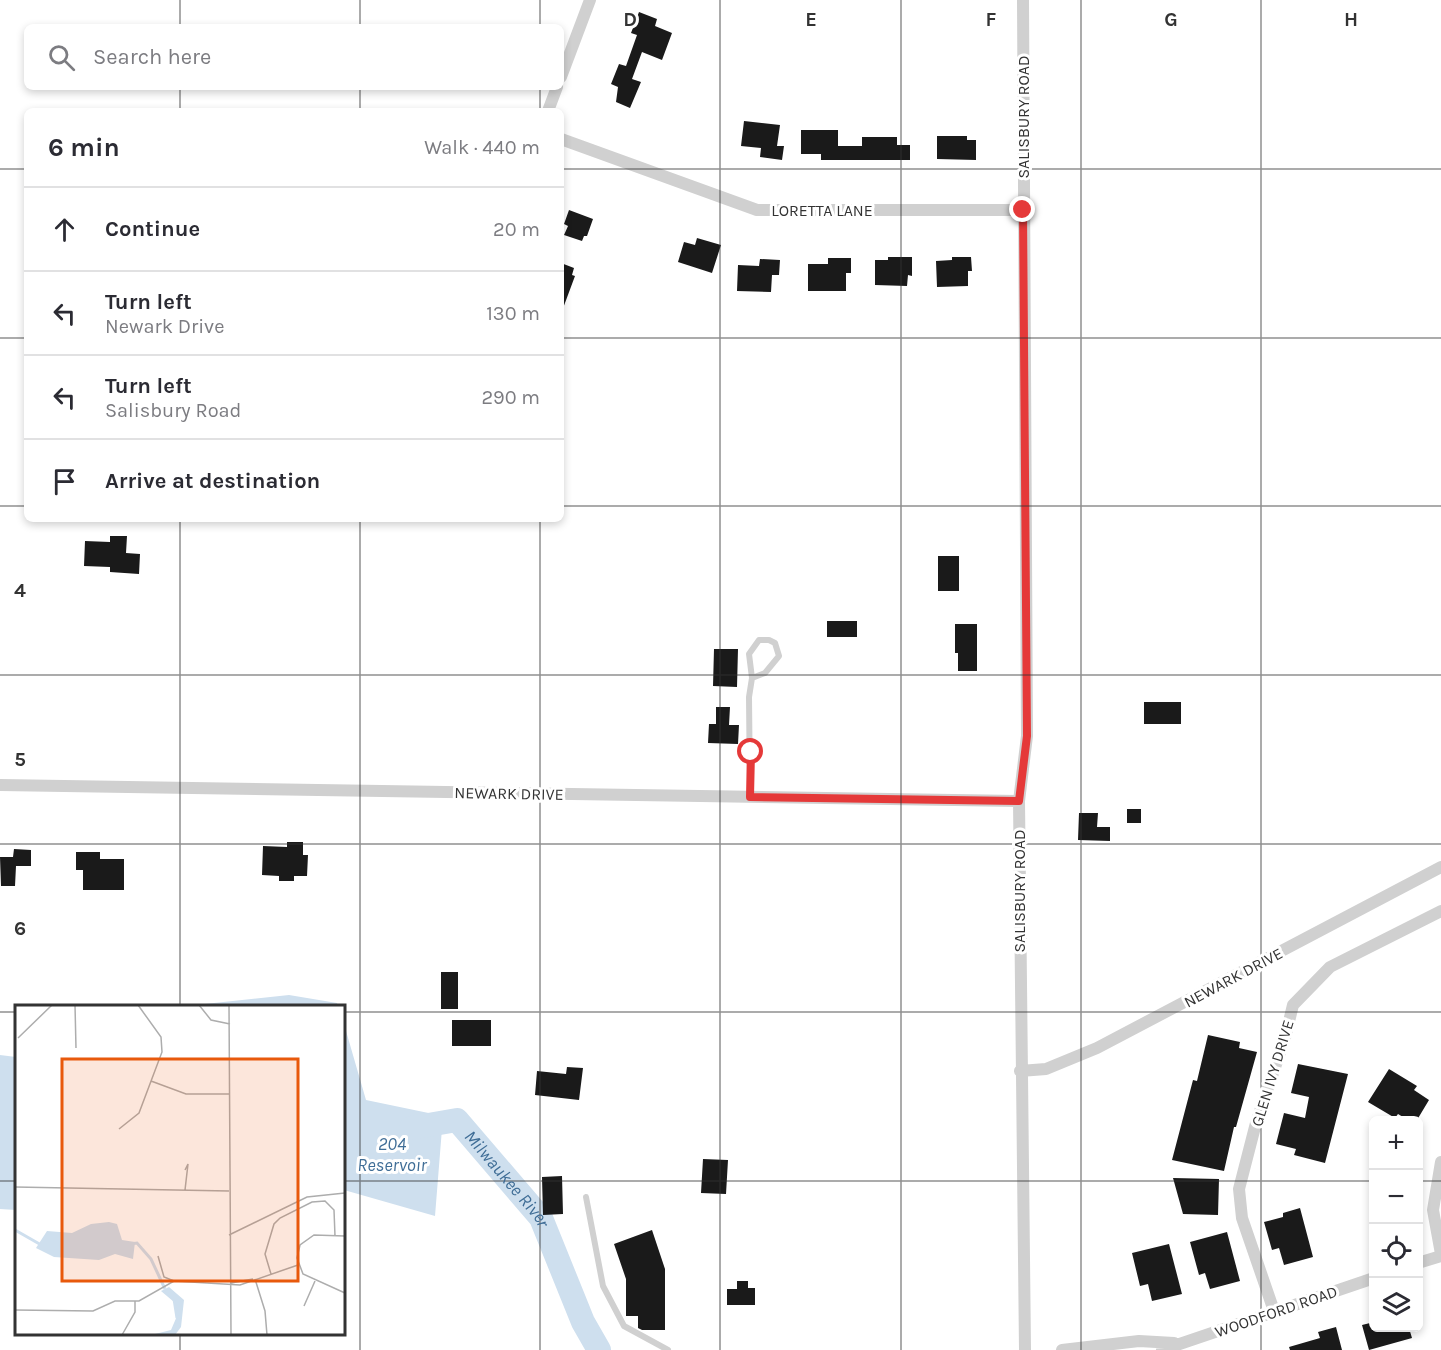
<!DOCTYPE html>
<html lang="en">
<head>
<meta charset="utf-8">
<style>
	:root { --surface:#fff; --page:#f2f2f3; --text:#2b2b33; --muted:#7c7c81; --line:#e1e1e2 }
	body { margin:0; font-family:Karla,sans-serif; background:var(--page); color:var(--text) }
	.controls { position:absolute; right:18px; bottom:18px; display:grid; overflow:hidden; border-radius:9px; box-shadow:0 3px 9px #0003 }
	.controls button { width:54px; height:54px; display:grid; place-items:center; padding:0; border:0; border-bottom:2px solid var(--line); background:var(--surface); color:var(--text); font:30px sans-serif }
	.stop { position:absolute; width:18px; height:18px; margin:-14px; border:4px solid #e53939; border-radius:50%; background:#fff }
	.stop.end { background:#e53939; border-color:#fff; box-shadow:0 2px 6px #0008 }
	.list { margin:0; padding:0; list-style:none }
	h2 { display:flex; justify-content:space-between; align-items:center; height:78px; margin:0; padding:0 24px; font-size:26px }
	h2 small { font-size:20px; font-weight:400; color:var(--muted) }
	.list li { display:grid; grid-template-columns:39px 1fr auto; gap:18px; align-items:center; box-sizing:border-box; height:84px; padding:0 24px; border-top:2px solid var(--line) }
	.list b { display:block; font-size:22px; white-space:nowrap }
	.list p { margin:0; font-size:20px; white-space:nowrap; color:var(--muted) }
	.list em { font-size:20px; font-style:normal; color:var(--muted) }
	.icon { flex:none; width:33px; height:33px; fill:none; stroke:currentColor; stroke-width:2; stroke-linecap:round; stroke-linejoin:round }
	.map { position:relative; flex:none; width:1441px; height:1350px; overflow:hidden }
	.search { position:absolute; background:var(--surface); box-shadow:0 3px 9px #0003; left:24px; top:24px; width:540px; height:66px; display:flex; align-items:center; gap:15px; box-sizing:border-box; padding:0 21px; border-radius:9px; color:var(--muted); font-size:22px }
	.panel { position:absolute; background:var(--surface); box-shadow:0 3px 9px #0003; left:24px; top:108px; width:540px; height:414px; border-radius:9px }
	.map>svg:first-child { display:block }
	.water { fill:#cedfee }
	.lines { fill:none; stroke-linecap:round; stroke-linejoin:round }
	.river { stroke:#cedfee; stroke-width:24 }
	.building { fill:#1a1a1a }
	.service { stroke:#d0d0d0; stroke-width:6 }
	.minor { stroke:#d0d0d0; stroke-width:12 }
	.route { stroke:#e53939; stroke-width:8 }
	.grid { fill:none; stroke:#333; stroke-width:1.5; stroke-opacity:0.55 }
	.labels { text-anchor:middle; stroke-width:6; stroke-linejoin:round; paint-order:stroke }
	.street-label { font-size:16px; fill:#333; stroke:#fff }
	.water-label { font-size:18px; font-style:italic; fill:#3f6d96; stroke:#fff }
	.inset-river { fill:none; stroke:#cedfee; stroke-width:3 }
	.inset-road { fill:none; stroke:#adadad; stroke-width:1.5 }
	.view { fill:#e8590c; fill-opacity:0.15; stroke:#e8590c; stroke-width:3 }
	.inset-edge { fill:none; stroke:#333; stroke-width:3 }
	.grid-label { font-size:20px; text-anchor:middle; font-weight:bold; fill:#333; stroke:#fff; stroke-width:6; stroke-linejoin:round; paint-order:stroke }
</style>
</head>
<body>
<div class="map">
<svg width="1441" height="1350" viewBox="0 0 1441 1350">
	<rect width="100%" height="100%" fill="#fff"/>
	<!-- water -->
	<path class="water" d="M 289,995 L 337,1003 L 338,1006 L 186,1006 Z
		M 344,1024 L 366,1100 L 443,1116 L 435,1216 L 344,1190 Z
		M 0,1055 L 16,1057 L 16,1210 L 0,1209 Z"/>
	<g class="lines">
		<!-- river -->
		<path class="river" id="s1" d="M 411,1128 L 457,1120 L 541,1218 L 583,1322 L 599,1350"/>
	</g>
	<!-- building -->
	<path class="building" d="M 639,12 L 657,19 L 655,26 L 672,33 L 662,60 L 642,52 L 632,79 L 641,82 L 630,108 L 616,102 L 618,87 L 611,84 L 619,64 L 626,66 L 637,35 L 631,33 Z
		M 744,121 L 780,125 L 777,146 L 784,146 L 782,160 L 760,157 L 761,148 L 741,146 Z
		M 801,130 L 838,130 L 838,146 L 862,146 L 862,137 L 897,137 L 897,145 L 910,145 L 910,160 L 821,160 L 821,154 L 801,154 Z
		M 937,136 L 967,136 L 967,140 L 976,140 L 976,160 L 937,159 Z
		M 569,210 L 593,219 L 587,236 L 584,236 L 582,241 L 564,235 L 568,226 L 564,224 Z
		M 697,238 L 721,245 L 712,273 L 678,262 L 684,242 L 695,245 Z
		M 888,257 L 912,257 L 912,276 L 908,275 L 907,286 L 875,285 L 875,260 L 888,260 Z
		M 952,257 L 971,257 L 972,271 L 968,271 L 968,286 L 937,287 L 936,261 L 952,260 Z
		M 828,258 L 851,258 L 851,273 L 846,273 L 846,291 L 808,291 L 808,264 L 828,264 Z
		M 760,259 L 780,260 L 779,275 L 772,275 L 771,292 L 737,291 L 738,265 L 759,266 Z
		M 561,263 L 574,268 L 572,275 L 575,276 L 562,311 Z
		M 110,536 L 127,536 L 126,553 L 140,554 L 139,574 L 110,572 L 110,567 L 84,566 L 85,541 L 110,542 Z
		M 938,556 L 959,556 L 959,591 L 938,591 Z
		M 827,621 L 857,621 L 857,637 L 827,637 Z
		M 955,624 L 977,624 L 977,671 L 958,671 L 958,653 L 955,653 Z
		M 714,649 L 738,649 L 737,687 L 713,686 Z
		M 1144,702 L 1181,702 L 1181,724 L 1144,724 Z
		M 716,707 L 730,707 L 729,725 L 739,725 L 738,744 L 708,743 L 709,724 L 716,724 Z
		M 1127,809 L 1141,809 L 1141,823 L 1127,823 Z
		M 1079,813 L 1098,813 L 1097,827 L 1110,827 L 1110,841 L 1078,840 Z
		M 287,842 L 303,842 L 303,855 L 308,855 L 307,876 L 294,876 L 294,881 L 279,881 L 279,876 L 262,875 L 263,846 L 287,847 Z
		M 14,849 L 31,850 L 31,866 L 16,866 L 15,886 L 1,886 L 0,857 L 13,857 Z
		M 76,852 L 100,852 L 100,859 L 124,859 L 124,890 L 83,890 L 83,870 L 76,870 Z
		M 441,972 L 458,972 L 458,1009 L 441,1009 Z
		M 452,1020 L 491,1020 L 491,1046 L 452,1046 Z
		M 1208,1035 L 1240,1042 L 1239,1048 L 1257,1052 L 1236,1127 L 1234,1127 L 1224,1171 L 1172,1160 L 1193,1080 L 1197,1081 Z
		M 1298,1064 L 1348,1074 L 1325,1163 L 1294,1155 L 1296,1149 L 1276,1144 L 1284,1113 L 1305,1118 L 1309,1097 L 1291,1093 Z
		M 567,1067 L 583,1068 L 579,1100 L 535,1095 L 537,1071 L 566,1074 Z
		M 1389,1069 L 1417,1086 L 1414,1090 L 1429,1100 L 1417,1120 L 1408,1120 L 1398,1114 L 1395,1118 L 1368,1102 Z
		M 703,1159 L 728,1160 L 726,1194 L 701,1193 Z
		M 562,1176 L 563,1214 L 543,1215 L 542,1177 Z
		M 1173,1178 L 1219,1179 L 1218,1215 L 1183,1214 Z
		M 1300,1208 L 1313,1257 L 1284,1265 L 1279,1248 L 1272,1250 L 1264,1222 L 1283,1217 L 1283,1213 Z
		M 652,1230 L 665,1269 L 665,1330 L 642,1330 L 638,1328 L 638,1316 L 626,1316 L 626,1279 L 614,1244 Z
		M 1227,1232 L 1240,1281 L 1210,1289 L 1205,1273 L 1199,1275 L 1190,1242 Z
		M 1169,1244 L 1182,1294 L 1152,1301 L 1148,1284 L 1140,1286 L 1132,1253 Z
		M 737,1281 L 748,1281 L 748,1288 L 755,1288 L 755,1305 L 727,1305 L 727,1289 L 737,1289 Z
		M 1374,1322 L 1374,1328 L 1409,1328 L 1412,1338 L 1369,1350 L 1362,1325 Z
		M 1336,1327 L 1342,1350 L 1290,1350 L 1289,1347 L 1320,1338 L 1318,1332 Z"/>
	<g class="lines">
		<!-- service -->
		<path class="service" d="M 750,796 L 749,697 L 752,678 L 765,673 L 779,656 L 775,643 L 769,640 L 759,640 L 749,654 L 752,678
			M 586,1197 L 603,1286 L 624,1326 L 668,1350"/>
		<!-- minor -->
		<path class="minor" d="M 1023,0 L 1027,736 L 1019,801 L 1025,1350
			M 561,77 L 590,0
			M 548,111 L 557,87
			M 561,139 L 757,210 L 1023,210
			M 0,785 L 1019,801
			M 1020,1071 L 1046,1069 L 1097,1048 L 1441,867
			M 1441,1162 L 1433,1210 L 1441,1254
			M 1418,1263 L 1441,1256
			M 1274,1311 L 1242,1218 L 1239,1189 L 1256,1123 L 1285,1038 L 1293,1005 L 1330,967 L 1441,911
			M 1062,1350 L 1139,1341 L 1174,1343
			M 1162,1350 L 1374,1278"/>
	</g>
	<g class="lines">
		<!-- route -->
		<path class="route" d="M 751,752 L 750,797 L 1019,801 L 1027,736 L 1023,210"/>
	</g>
	<!-- grid -->
	<path class="grid" d="M 180,0 L 180,27M 360,0 L 360,27M 540,0 L 540,27M 720,0 L 720,1350M 901,0 L 901,1350M 1081,0 L 1081,1350M 1261,0 L 1261,1350M 180,87 L 180,111M 360,87 L 360,111M 540,87 L 540,111M 0,169 L 27,169M 561,169 L 1441,169M 0,338 L 27,338M 561,338 L 1441,338M 0,506 L 27,506M 561,506 L 1441,506M 180,519 L 180,1006M 360,519 L 360,1350M 540,519 L 540,1350M 0,675 L 1441,675M 0,844 L 1441,844M 0,1012 L 16,1012M 344,1012 L 1441,1012M 0,1181 L 16,1181M 344,1181 L 1374,1181M 1418,1181 L 1441,1181M 180,1334 L 180,1350"/>
	<g class="labels">
		<!-- street labels -->
		<g class="street-label">
			<text transform="translate(1023 117) rotate(-90)" y="6">SALISBURY ROAD</text>
			<text x="822" y="216">LORETTA LANE</text>
			<text transform="translate(509 793) rotate(1)" y="6">NEWARK DRIVE</text>
			<text transform="translate(1019 891) rotate(-90)" y="6">SALISBURY ROAD</text>
			<text transform="translate(1233 977) rotate(-28)" y="6">NEWARK DRIVE</text>
			<text transform="translate(1272 1073) rotate(-73)" y="6">GLEN IVY DRIVE</text>
			<text transform="translate(1276 1311) rotate(-19)" y="6">WOODFORD ROAD</text>
		</g>
		<!-- water labels -->
		<g class="water-label">
			<text x="392" y="1150">204<tspan x="392" dy="21">Reservoir</tspan></text>
			<text dy="6" stroke="none"><textPath href="#s1" startOffset="124">Milwaukee River</textPath></text>
		</g>
	</g>
	<!-- overview -->
	<g transform="translate(15 1005)">
		<rect width="330" height="330" fill="#fff"/>
		<path d="M 94,217 L 102,219 L 107,235 L 120,237 L 118,254 L 100,249 L 84,255 L 39,252 L 21,243 L 32,226 L 57,228 L 76,219 ZM 154,282 L 169,295 L 166,322 L 160,330 L 136,330 L 156,325 L 162,311 L 159,297 L 146,286 Z" fill="#cedfee"/>
		<path class="inset-river" d="M 0,225 L 28,241M 115,239 L 122,238 L 136,254 L 150,284M 159,294 L 162,313"/>
		<path class="inset-road" d="M 60,0 L 61,43M 184,0 L 196,15 L 215,19M 214,0 L 216,330M 3,33 L 37,0M 136,76 L 171,89 L 214,89M 104,124 L 124,108 L 147,47 L 146,32 L 123,0M 0,182 L 214,186M 170,185 L 173,159 L 170,165M 214,230 L 292,192 L 330,188M 330,231 L 299,230 L 285,240 L 282,253 L 288,269 L 330,288M 143,251 L 149,272 L 159,276M 256,269 L 250,249 L 259,219 L 265,213 L 297,197 L 310,196 L 319,205 L 320,231M 240,274 L 250,306 L 252,330M 216,278 L 238,274M 289,301 L 300,276M 0,305 L 78,306 L 100,296 L 124,296 L 159,276 L 225,280 L 283,260M 107,330 L 120,307 L 120,296"/>
		<path class="view" d="M 47,54 L 283,54 L 283,276 L 47,276 Z"/>
		<rect width="330" height="330" class="inset-edge"/>
	</g>
	<g class="grid-label">
		<text x="630" y="26">D</text>
		<text x="811" y="26">E</text>
		<text x="991" y="26">F</text>
		<text x="1171" y="26">G</text>
		<text x="1351" y="26">H</text>
		<text x="20" y="597">4</text>
		<text x="20" y="766">5</text>
		<text x="20" y="935">6</text>
	</g>
</svg>
<div class="controls">
<button>+</button>
<button>−</button>
<button><svg class="icon" aria-label="locate" viewBox="0 0 24 24"><circle cx="12" cy="12" r="6"/><path d="M12 2v4M12 18v4M2 12h4M18 12h4"/></svg></button>
<button><svg class="icon" aria-label="layers" viewBox="0 0 24 24"><path d="M12 4l9 5-9 5-9-5zM3 14l9 5 9-5"/></svg></button>
</div>
<div class="stop" style="left:751px;top:752px"></div>
<div class="stop end" style="left:1023px;top:210px"></div>
<div class="search"><svg class="icon" aria-label="search" viewBox="0 0 24 24"><circle cx="10" cy="10" r="6"/><path d="M15 15l6 6"/></svg>Search here</div>
<section class="panel">
<h2>6 min<small>Walk · 440 m</small></h2>
<ul class="list">
<li><svg class="icon" aria-label="ahead" viewBox="0 0 24 24"><path d="M12 20V5M6 11l6-6 6 6"/></svg><div><b>Continue</b></div><em>20 m</em></li>
<li><svg class="icon" aria-label="left" viewBox="0 0 24 24"><path d="M17 20v-9H6M10 6l-5 5 5 5"/></svg><div><b>Turn left</b><p>Newark Drive</p></div><em>130 m</em></li>
<li><svg class="icon" aria-label="left" viewBox="0 0 24 24"><path d="M17 20v-9H6M10 6l-5 5 5 5"/></svg><div><b>Turn left</b><p>Salisbury Road</p></div><em>290 m</em></li>
<li><svg class="icon" aria-label="arrive" viewBox="0 0 24 24"><path d="M6 21V4h12l-3 4 3 4H6"/></svg><div><b>Arrive at destination</b></div></li>
</ul>
</section>
</div>
</body>
</html>
